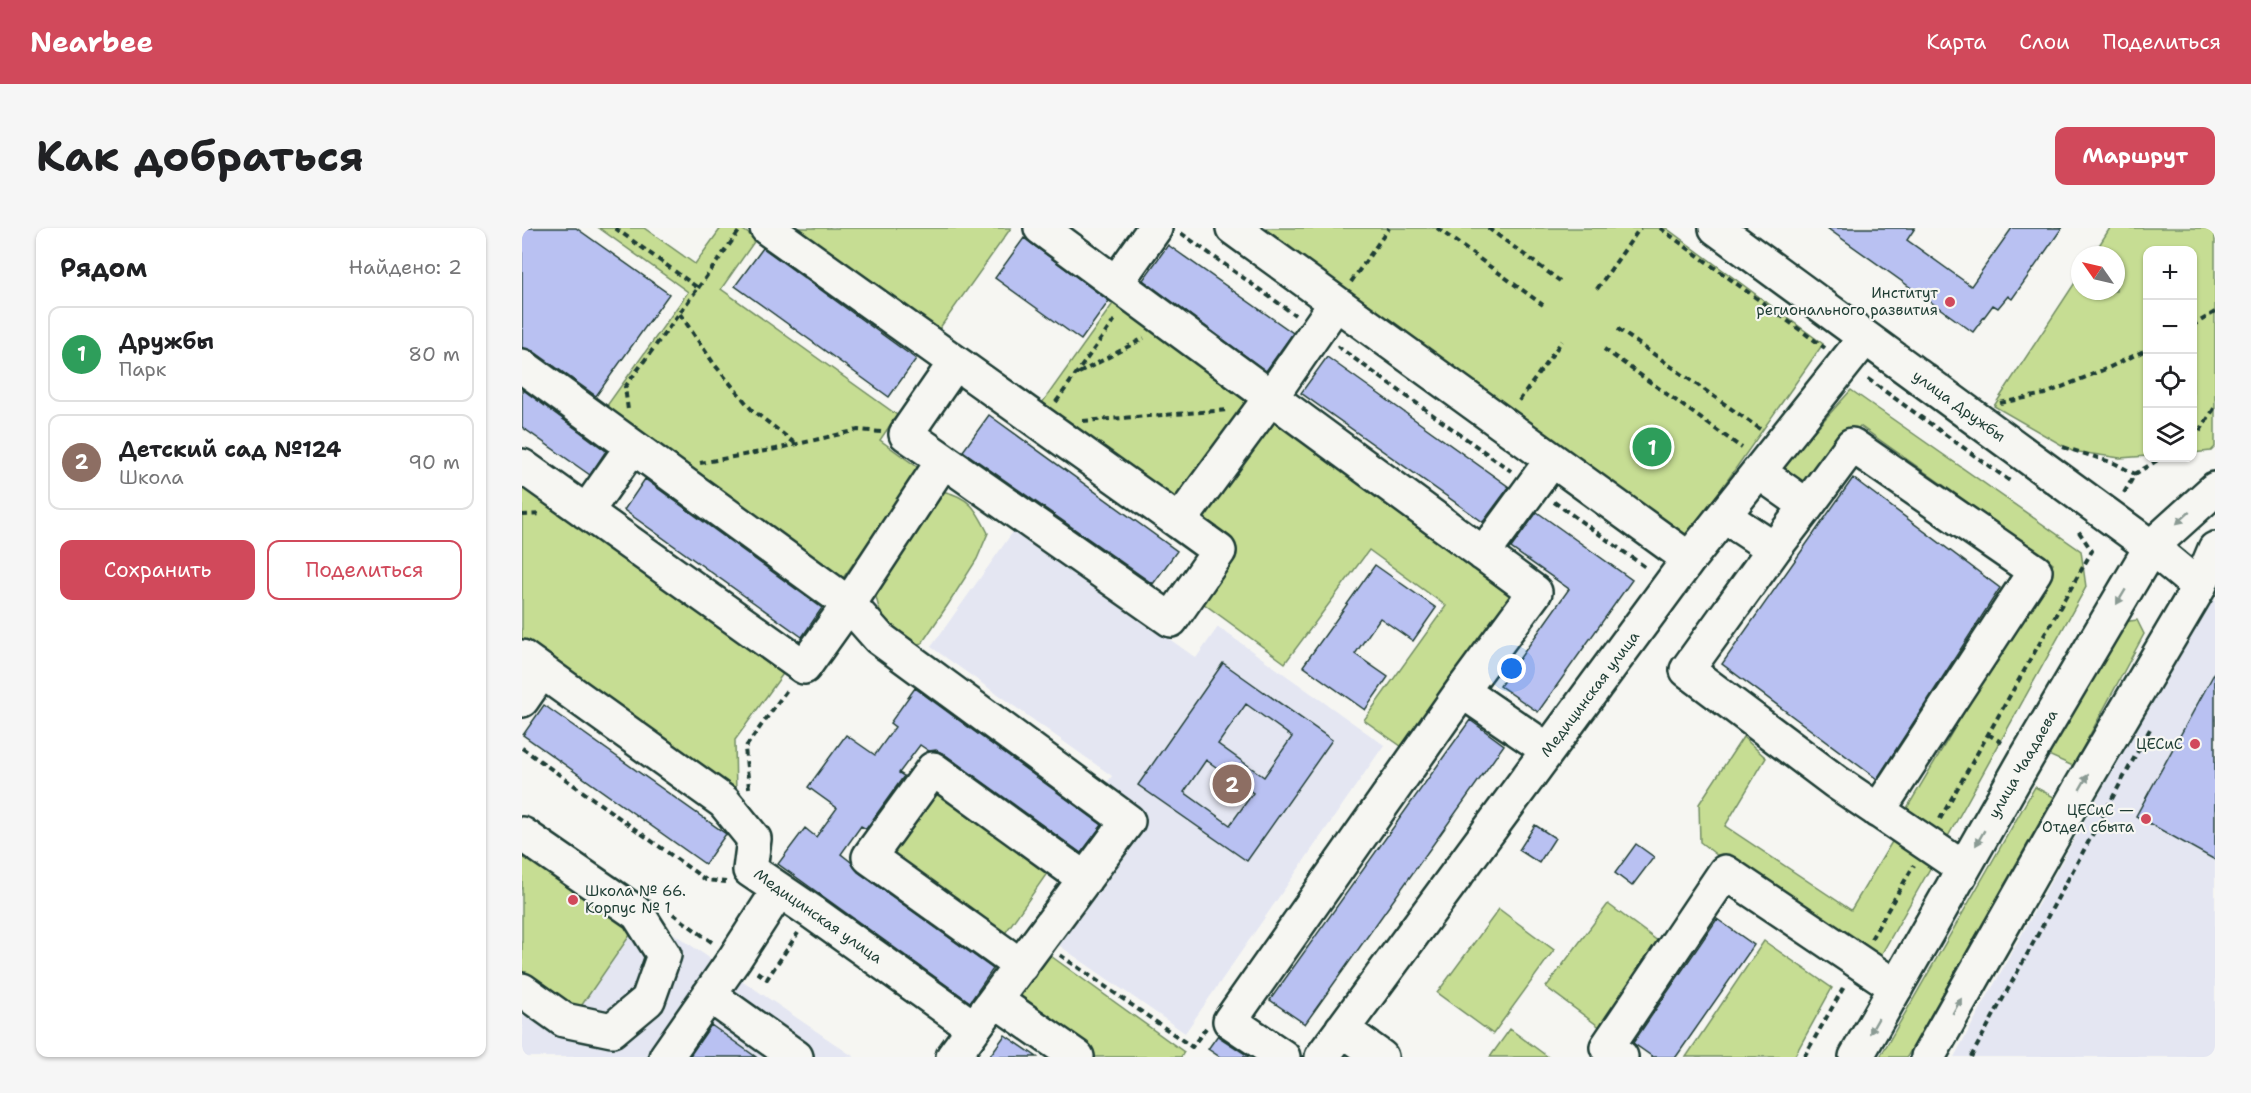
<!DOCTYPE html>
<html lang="ru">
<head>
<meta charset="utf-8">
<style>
	:root { --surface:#fff; --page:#f6f6f6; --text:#202124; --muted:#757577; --line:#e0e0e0; --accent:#d1495b }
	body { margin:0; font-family:"Shantell Sans",sans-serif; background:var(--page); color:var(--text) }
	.controls { position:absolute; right:18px; top:18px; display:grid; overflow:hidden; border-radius:12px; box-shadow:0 2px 4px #0004 }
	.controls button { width:54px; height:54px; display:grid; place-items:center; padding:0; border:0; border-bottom:2px solid var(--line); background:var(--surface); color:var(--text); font:30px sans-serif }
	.compass { position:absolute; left:1549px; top:18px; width:54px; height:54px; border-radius:50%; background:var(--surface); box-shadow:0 2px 4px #0004; rotate:304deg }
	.you { position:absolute; left:990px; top:441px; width:21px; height:21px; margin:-15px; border:4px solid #fff; border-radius:50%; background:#1a73e8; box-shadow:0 0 0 9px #1a73e833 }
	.badge { display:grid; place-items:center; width:39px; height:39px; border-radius:50%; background:var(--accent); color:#fff; font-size:20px; font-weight:700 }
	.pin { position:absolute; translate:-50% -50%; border:3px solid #fff; box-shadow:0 2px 6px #0006 }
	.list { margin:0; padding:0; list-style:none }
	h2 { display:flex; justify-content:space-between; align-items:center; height:78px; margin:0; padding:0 24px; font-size:26px }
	h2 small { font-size:20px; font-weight:400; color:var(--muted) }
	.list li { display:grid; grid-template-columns:39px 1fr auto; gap:18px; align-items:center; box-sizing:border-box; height:96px; margin:0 12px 12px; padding:0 12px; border:2px solid var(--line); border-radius:12px }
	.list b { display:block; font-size:22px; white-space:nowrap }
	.list p { margin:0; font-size:20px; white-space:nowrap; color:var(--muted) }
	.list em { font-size:20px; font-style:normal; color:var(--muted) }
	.actions { display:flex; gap:12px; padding:18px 24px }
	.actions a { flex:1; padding:14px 0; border:2px solid var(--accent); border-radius:12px; text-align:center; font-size:21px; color:var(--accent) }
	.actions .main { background:var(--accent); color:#fff }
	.icon { flex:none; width:33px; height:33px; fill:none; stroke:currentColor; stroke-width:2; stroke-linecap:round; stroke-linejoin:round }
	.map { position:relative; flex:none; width:1693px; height:829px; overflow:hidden; border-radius:12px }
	header { display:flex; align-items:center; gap:36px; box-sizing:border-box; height:84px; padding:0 30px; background:var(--accent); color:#fff }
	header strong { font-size:28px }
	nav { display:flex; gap:33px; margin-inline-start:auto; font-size:21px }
	.intro { display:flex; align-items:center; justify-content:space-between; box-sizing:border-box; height:144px; padding:0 36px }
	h1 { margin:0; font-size:42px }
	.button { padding:15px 27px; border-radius:12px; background:var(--accent); color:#fff; font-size:21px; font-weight:700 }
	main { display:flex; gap:36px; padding:0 36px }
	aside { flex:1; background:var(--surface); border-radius:12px; box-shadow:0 2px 4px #0004 }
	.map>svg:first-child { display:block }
	.built { fill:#e4e6f2 }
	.green { fill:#c6dd93; stroke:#728d64; stroke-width:1.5 }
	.building { fill:#b9c1f2; stroke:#1f3d34; stroke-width:1.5; fill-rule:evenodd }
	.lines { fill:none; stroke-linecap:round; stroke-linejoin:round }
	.minor-casing { stroke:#1f3d34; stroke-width:38 }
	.major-casing { stroke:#1f3d34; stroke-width:38 }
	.path { stroke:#1f3d34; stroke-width:4; stroke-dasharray:6 4.5; stroke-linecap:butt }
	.minor { stroke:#f6f6f2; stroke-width:33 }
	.major { stroke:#f6f6f2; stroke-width:33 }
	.oneway { fill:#8a9a93 }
	.poi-dot { fill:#d1495b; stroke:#f6f6f2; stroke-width:2 }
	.labels { text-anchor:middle; stroke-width:4.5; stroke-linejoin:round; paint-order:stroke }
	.poi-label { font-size:15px; fill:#1f3d34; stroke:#f6f6f2; text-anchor:end }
	.street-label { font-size:15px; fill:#1f3d34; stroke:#f6f6f2 }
</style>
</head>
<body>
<header>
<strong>Nearbee</strong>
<nav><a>Карта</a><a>Слои</a><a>Поделиться</a></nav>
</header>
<div class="intro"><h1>Как добраться</h1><a class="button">Маршрут</a></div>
<main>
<aside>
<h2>Рядом<small>Найдено: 2</small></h2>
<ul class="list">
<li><span class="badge" style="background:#2e9e5b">1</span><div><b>Дружбы</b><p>Парк</p></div><em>80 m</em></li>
<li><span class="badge" style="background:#8d6e63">2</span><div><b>Детский сад №124</b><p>Школа</p></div><em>90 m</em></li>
</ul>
<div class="actions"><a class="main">Сохранить</a><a>Поделиться</a></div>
</aside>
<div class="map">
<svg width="1693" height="829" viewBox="0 0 1693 829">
	<rect width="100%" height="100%" fill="#f6f6f2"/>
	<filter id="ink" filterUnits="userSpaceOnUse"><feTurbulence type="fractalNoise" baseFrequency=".0167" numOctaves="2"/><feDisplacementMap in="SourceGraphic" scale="12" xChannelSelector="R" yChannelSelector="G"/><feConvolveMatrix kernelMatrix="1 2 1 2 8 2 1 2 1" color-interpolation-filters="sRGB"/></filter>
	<g filter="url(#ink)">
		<!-- built -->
		<path class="built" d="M 493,301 L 674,430 L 696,399 L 862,517 L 663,805 L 535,716 L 620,593 L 579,563 L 590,548 L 409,419 Z
			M 1693,356 L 1693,829 L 1432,829 Z
			M 0,602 L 205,742 L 332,829 L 0,829 Z"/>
		<!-- green -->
		<path class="green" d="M 77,0 L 122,0 L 173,36 L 199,0 L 218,0 L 234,11 L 199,61 L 375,187 L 358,212 L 398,241 L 321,350 L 84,179 L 166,64 Z
			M 256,0 L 489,0 L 410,111 Z
			M 731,0 L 1144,0 L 1301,116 L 1162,314 Z
			M 1588,0 L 1693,0 L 1693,219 L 1689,223 L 1671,225 L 1670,22 L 1626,22 L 1625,228 L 1598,230 L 1550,223 L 1472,178 L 1558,47 L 1558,63 L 1594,63 L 1594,27 L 1571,27 Z
			M 595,70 L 733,168 L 653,280 L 515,182 Z
			M 1329,162 L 1559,323 L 1564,359 L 1424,612 L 1382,585 L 1531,335 L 1338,198 L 1284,260 L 1258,241 Z
			M 752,188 L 999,367 L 886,523 L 842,492 L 924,378 L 847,322 L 763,435 L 674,370 L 712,317 L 677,291 Z
			M 0,255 L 263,443 L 213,512 L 214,568 L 0,415 Z
			M 420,263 C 448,269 454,281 466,305 L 455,331 L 427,375 L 400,415 L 392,417 L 360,392 L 354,369 L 361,344 Z
			M 1615,392 L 1622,406 L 1551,538 L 1524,526 L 1601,394 Z
			M 1221,509 L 1244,530 L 1203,598 L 1329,682 L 1371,612 L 1410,637 L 1355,734 L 1205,635 L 1178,614 L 1177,576 Z
			M 414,559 L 528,641 L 477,714 L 362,632 Z
			M 1513,559 L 1532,569 L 1385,829 L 1358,829 Z
			M 0,613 L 117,694 L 53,787 L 0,751 Z
			M 1086,676 L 1141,717 L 1079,800 L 1024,759 Z
			M 977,681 L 1032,722 L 971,806 L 915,765 Z
			M 1242,713 L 1310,760 L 1272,829 L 1164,829 Z
			M 526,726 L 662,824 L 659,829 L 570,829 L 492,773 Z
			M 988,801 L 1026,829 L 968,829 Z"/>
		<!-- building -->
		<path class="building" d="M 0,0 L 54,0 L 147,66 L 74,168 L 11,123 L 0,120 Z
			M 1305,0 L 1393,0 L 1385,12 L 1449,58 L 1490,0 L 1540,0 L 1490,71 L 1486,68 L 1476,80 L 1471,77 L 1451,104 Z
			M 502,10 L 587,73 L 559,112 L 473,50 Z
			M 646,17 L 771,105 L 744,143 L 621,52 Z
			M 241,20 L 394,131 L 367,169 L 213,58 Z
			M 805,129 L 987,259 L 961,294 L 779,165 Z
			M 0,161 L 84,223 L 68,247 L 0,199 Z
			M 467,187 L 655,323 L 631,356 L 441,223 Z
			M 1331,250 L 1478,360 L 1355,551 L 1200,436 Z
			M 123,251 L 300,380 L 280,409 L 102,282 Z
			M 1015,284 L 1110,352 L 1016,484 L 978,458 L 1047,361 L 989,320 Z
			M 853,337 L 914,380 L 891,413 L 858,390 L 833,426 L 866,449 L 843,482 L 781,438 Z
			M 701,435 L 810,512 L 725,633 L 616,557 ZM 724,476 L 770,509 L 742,549 L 696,516 ZM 684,532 L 731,565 L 708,597 L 662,564 Z
			M 1693,444 L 1693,632 L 1614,588 Z
			M 393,460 L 580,597 L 559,625 L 422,526 L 414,522 L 407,523 L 398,517 L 377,545 L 382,548 L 344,601 L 339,598 L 319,626 L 329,634 L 336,644 L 471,741 L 448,774 L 256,636 L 283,600 L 294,609 L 315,580 L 286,559 L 324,507 L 353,527 L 373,499 L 368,495 Z
			M 22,477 L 204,606 L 183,636 L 1,507 Z
			M 948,492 L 982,517 L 783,796 L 748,772 Z
			M 1013,597 L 1033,610 L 1017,635 L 997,622 Z
			M 1114,616 L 1132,629 L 1110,658 L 1093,645 Z
			M 1195,691 L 1232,717 L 1154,829 L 1131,829 L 1111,815 Z
			M 189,797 L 234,829 L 167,829 Z
			M 483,807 L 515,829 L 467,829 Z
			M 696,807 L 697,809 L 728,829 L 698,829 L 686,821 Z"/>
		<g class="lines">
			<!-- minor casing -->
			<g class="minor-casing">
				<path id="minor" d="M 245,0 L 657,294 L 749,169 L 814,75
					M 519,0 L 1013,364 L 940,463
					M 711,0 L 1167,331
					M 594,55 L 633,0
					M 433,135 L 384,206 L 649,392 L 697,323 L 657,294
					M 0,138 L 327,376 L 357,410 L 606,593 L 452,800
					M 0,238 L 282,439 L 327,376 L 421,233
					M 1237,244 L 1285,278 L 1252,321
					M 1285,278 L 1330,217 L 1513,343 L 1356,583
					M 64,284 L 110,219
					M 1202,288 L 1252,321 L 1165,442 L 1314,554 L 1441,640
					M 961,326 L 1030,232
					M 0,429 L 202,574 L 232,611 L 228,642 L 290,684 L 452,800 L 431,829
					M 0,472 L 20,443
					M 0,606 L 116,686 L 142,727 L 126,772 L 90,802 L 42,792 L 0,762
					M 499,738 L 347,629 L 411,541 L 563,651
					M 187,767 L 274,829
					M 473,772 L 555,829
					M 820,801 L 859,829
					M 144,829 L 213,730 L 257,662
					M 761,829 L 708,793 L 940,463 L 1026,522
					M 800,829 L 1167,331 L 1343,110
					M 1099,829 L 1085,819 L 1203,644 L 1374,759"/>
			</g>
			<!-- major casing -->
			<g class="major-casing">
				<path id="major" d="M 1194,0 L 1629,319 L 1677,359
					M 1334,829 L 1505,529 L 1629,319 L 1693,261
					M 1406,829 L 1559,559 L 1677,359 L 1693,321"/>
			</g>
			<!-- path -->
			<path class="path" d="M 93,0 L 176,60 L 103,159 L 106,182
				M 915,0 L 1021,77
				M 966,0 L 1038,53
				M 1138,0 L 1303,120
				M 659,5 L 773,87
				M 829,54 L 867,0
				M 176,60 L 218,2
				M 1075,61 L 1118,0
				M 158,86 L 192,136 L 230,182 L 274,216
				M 1670,98 L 1693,84
				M 1096,101 L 1238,201
				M 815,118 L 989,243
				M 1082,121 L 1220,220
				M 557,145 L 622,110
				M 1346,151 L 1488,253
				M 997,173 L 1040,113
				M 534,174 L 594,90
				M 1478,175 L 1523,166 L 1586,140 L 1626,121
				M 561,193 L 706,182
				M 1670,210 L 1676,206 L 1693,179
				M 1541,219 L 1592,235 L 1613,246
				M 178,235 L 254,221 L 336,202 L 359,204
				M 1602,265 L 1613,246 L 1639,230
				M 1032,274 L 1126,341
				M 0,287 L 20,286
				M 1466,506 L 1482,516
				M 0,520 L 184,652 L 204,654
				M 227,560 L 223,520 L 267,459
				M 1418,591 L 1570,323 L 1555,301
				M 151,686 L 191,715
				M 1349,711 L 1392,637
				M 538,727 L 670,819 L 684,800
				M 235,744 L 245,751 L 276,705
				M 1282,829 L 1323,757
				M 1449,829 L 1628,501"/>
			<!-- minor -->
			<use href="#minor" class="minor"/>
			<!-- major -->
			<use href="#major" class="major"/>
		</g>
		<!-- one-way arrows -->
		<defs><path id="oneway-solid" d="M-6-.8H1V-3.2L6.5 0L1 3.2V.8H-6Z" transform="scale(1.5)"/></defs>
		<g class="oneway">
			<use href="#oneway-solid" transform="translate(1661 290) rotate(138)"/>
			<use href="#oneway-solid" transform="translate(1599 369) rotate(121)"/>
			<use href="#oneway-solid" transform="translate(1562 554) rotate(-60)"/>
			<use href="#oneway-solid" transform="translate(1458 610) rotate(120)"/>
			<use href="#oneway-solid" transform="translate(1435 778) rotate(-60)"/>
			<use href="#oneway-solid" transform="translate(1352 798) rotate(120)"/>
		</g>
	</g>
	<!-- markers -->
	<g class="poi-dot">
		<circle cx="1428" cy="74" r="6"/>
		<circle cx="1673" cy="516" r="6"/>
		<circle cx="1624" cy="591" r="6"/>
		<circle cx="51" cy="672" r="6"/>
	</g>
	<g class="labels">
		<!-- poi labels -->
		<g class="poi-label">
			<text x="1416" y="70">Институт<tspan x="1416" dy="17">регионального развития</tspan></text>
			<text x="1661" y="521">ЦЕСиС</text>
			<text x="1612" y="587">ЦЕСиС —<tspan x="1612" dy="17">Отдел сбыта</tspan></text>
			<text x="63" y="668" text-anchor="start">Школа № 66.<tspan x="63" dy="17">Корпус № 1</tspan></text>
		</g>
		<!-- street labels -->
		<g class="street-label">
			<text transform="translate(1437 178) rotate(36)" y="5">улица Дружбы</text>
			<text transform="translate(1068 466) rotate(-53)" y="5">Медицинская улица</text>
			<text transform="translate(1501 536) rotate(-60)" y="5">улица Чаадаева</text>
			<text transform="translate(296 688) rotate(35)" y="5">Медицинская улица</text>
		</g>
	</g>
</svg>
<div class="controls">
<button>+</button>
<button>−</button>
<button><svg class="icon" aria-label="locate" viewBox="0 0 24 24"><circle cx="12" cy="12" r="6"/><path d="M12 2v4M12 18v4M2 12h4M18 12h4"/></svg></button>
<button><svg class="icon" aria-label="layers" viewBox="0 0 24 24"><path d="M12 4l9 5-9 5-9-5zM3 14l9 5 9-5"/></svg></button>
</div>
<svg class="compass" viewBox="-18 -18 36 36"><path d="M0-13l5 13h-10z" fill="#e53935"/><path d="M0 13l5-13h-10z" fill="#757577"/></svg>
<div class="you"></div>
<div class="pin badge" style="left:1130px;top:219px;background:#2e9e5b">1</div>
<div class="pin badge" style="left:710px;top:556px;background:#8d6e63">2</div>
</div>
</main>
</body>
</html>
